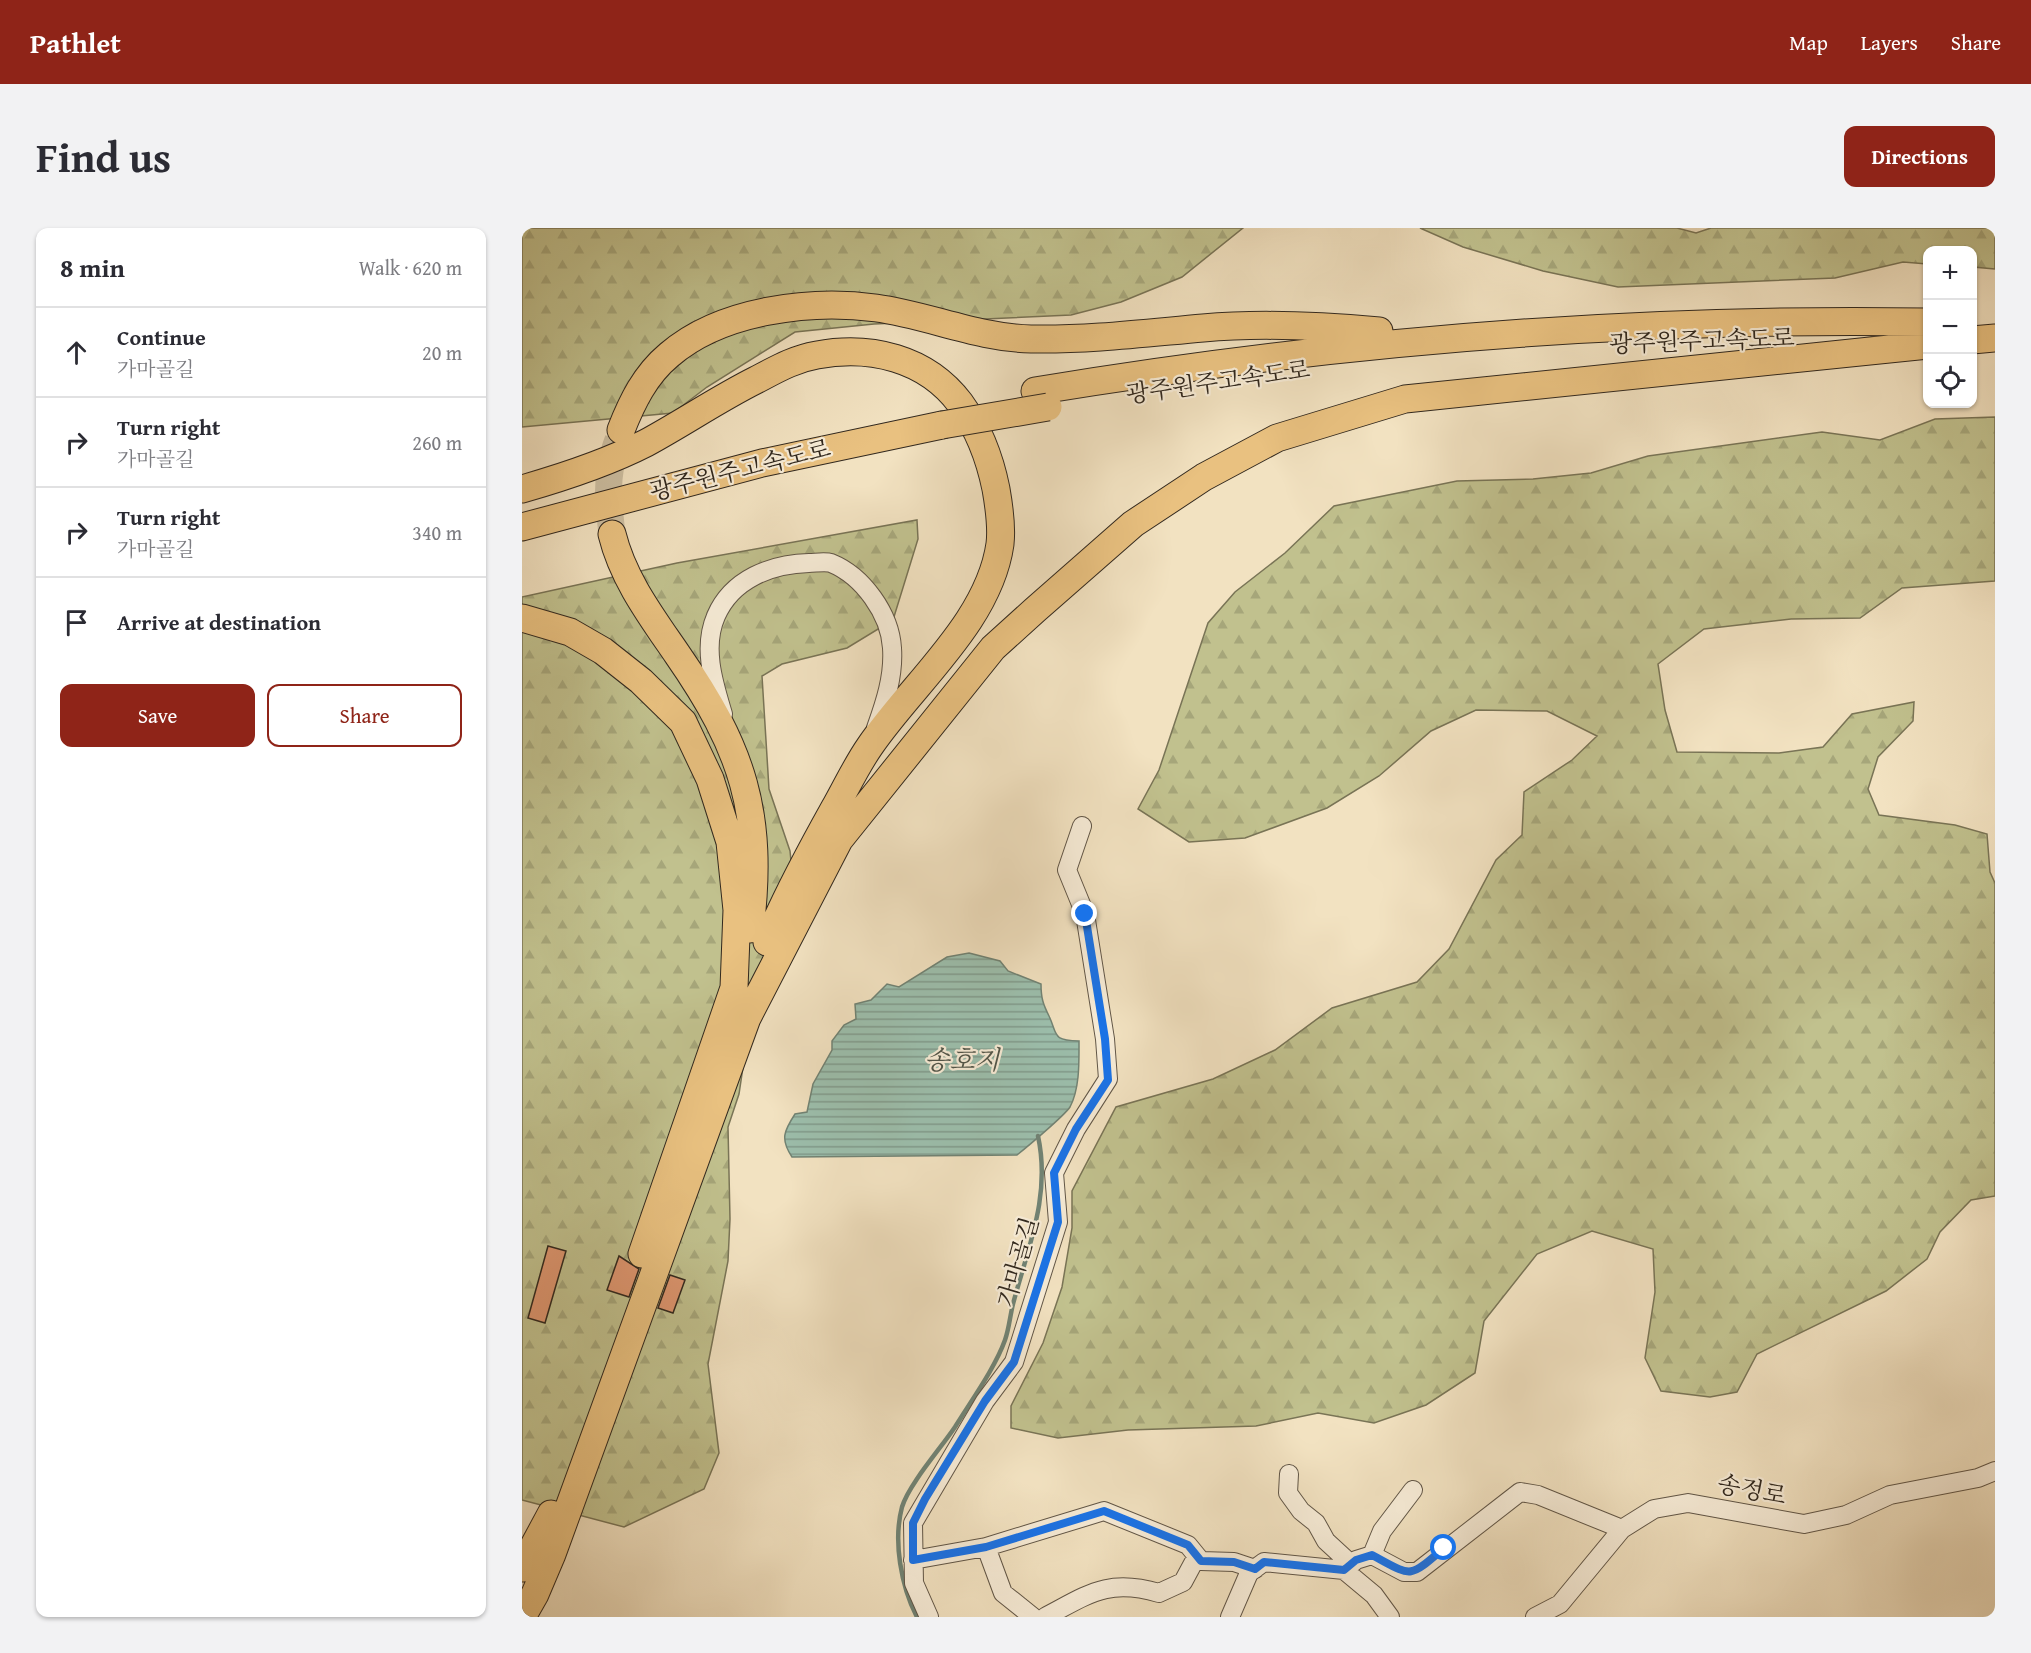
<!DOCTYPE html>
<html lang="en">
<head>
<meta charset="utf-8">
<style>
	:root { --surface:#fff; --page:#f2f2f3; --text:#2b2b33; --muted:#7c7c81; --line:#e1e1e2; --accent:#8f2418 }
	body { margin:0; font-family:"Gentium Book Plus","Noto Serif KR",serif; background:var(--page); color:var(--text) }
	.controls { position:absolute; right:18px; top:18px; display:grid; overflow:hidden; border-radius:12px; box-shadow:0 2px 4px #0004 }
	.controls button { width:54px; height:54px; display:grid; place-items:center; padding:0; border:0; border-bottom:2px solid var(--line); background:var(--surface); color:var(--text); font:30px sans-serif }
	.stop { position:absolute; width:18px; height:18px; margin:-14px; border:4px solid #1a73e8; border-radius:50%; background:#fff }
	.stop.end { background:#1a73e8; border-color:#fff; box-shadow:0 2px 6px #0008 }
	.list { margin:0; padding:0; list-style:none }
	h2 { display:flex; justify-content:space-between; align-items:center; height:78px; margin:0; padding:0 24px; font-size:26px }
	h2 small { font-size:20px; font-weight:400; color:var(--muted) }
	.list li { display:grid; grid-template-columns:39px 1fr auto; gap:18px; align-items:center; box-sizing:border-box; height:90px; padding:0 24px; border-top:2px solid var(--line) }
	.list b { display:block; font-size:22px; white-space:nowrap }
	.list p { margin:0; font-size:20px; white-space:nowrap; color:var(--muted) }
	.list em { font-size:20px; font-style:normal; color:var(--muted) }
	.actions { display:flex; gap:12px; padding:18px 24px }
	.actions a { flex:1; padding:14px 0; border:2px solid var(--accent); border-radius:12px; text-align:center; font-size:21px; color:var(--accent) }
	.actions .main { background:var(--accent); color:#fff }
	.icon { flex:none; width:33px; height:33px; fill:none; stroke:currentColor; stroke-width:2; stroke-linecap:round; stroke-linejoin:round }
	.map { position:relative; flex:none; width:1473px; height:1389px; overflow:hidden; border-radius:12px }
	header { display:flex; align-items:center; gap:36px; box-sizing:border-box; height:84px; padding:0 30px; background:var(--accent); color:#fff }
	header strong { font-size:28px }
	nav { display:flex; gap:33px; margin-inline-start:auto; font-size:21px }
	.intro { display:flex; align-items:center; justify-content:space-between; box-sizing:border-box; height:144px; padding:0 36px }
	h1 { margin:0; font-size:42px }
	.button { padding:15px 27px; border-radius:12px; background:var(--accent); color:#fff; font-size:21px; font-weight:700 }
	main { display:flex; gap:36px; padding:0 36px }
	aside { flex:1; background:var(--surface); border-radius:12px; box-shadow:0 2px 4px #0004 }
	.map>svg:first-child { display:block }
	.forest { fill:url(#forest-firs); stroke:#797456; stroke-width:1.5 }
	.water { fill:url(#water-rules); stroke:#718374; stroke-width:1.5 }
	.lines { fill:none; stroke-linecap:round; stroke-linejoin:round }
	.stream { stroke:#718374; stroke-width:4.5 }
	.building { fill:#df9771; stroke:#31281e; stroke-width:1.5 }
	.highway-tunnel { stroke:#cbbda0; stroke-width:27; stroke-dasharray:27 14; stroke-linecap:butt }
	.minor-casing { stroke:#615647; stroke-width:20 }
	.highway-casing { stroke:#31281e; stroke-width:29 }
	.minor { stroke:#f7ecd7; stroke-width:18 }
	.highway { stroke:#e9c180; stroke-width:27 }
	.highway-bridge-casing { stroke:#31281e; stroke-width:29; stroke-linecap:butt }
	.highway-bridge { stroke:#e9c180; stroke-width:27 }
	.route { stroke:#1a73e8; stroke-width:8 }
	.labels { text-anchor:middle; stroke-width:4.5; stroke-linejoin:round; paint-order:stroke }
	.street-label { font-size:24px; fill:#31281e; stroke:#f7ecd7 }
	.water-label { font-size:26px; font-style:italic; fill:#515549; stroke:#f7ecd7 }
</style>
</head>
<body>
<header>
<strong>Pathlet</strong>
<nav><a>Map</a><a>Layers</a><a>Share</a></nav>
</header>
<div class="intro"><h1>Find us</h1><a class="button">Directions</a></div>
<main>
<aside>
<h2>8 min<small>Walk · 620 m</small></h2>
<ul class="list">
<li><svg class="icon" aria-label="ahead" viewBox="0 0 24 24"><path d="M12 20V5M6 11l6-6 6 6"/></svg><div><b>Continue</b><p>가마골길</p></div><em>20 m</em></li>
<li><svg class="icon" aria-label="right" viewBox="0 0 24 24"><path d="M7 20v-9h11M14 6l5 5-5 5"/></svg><div><b>Turn right</b><p>가마골길</p></div><em>260 m</em></li>
<li><svg class="icon" aria-label="right" viewBox="0 0 24 24"><path d="M7 20v-9h11M14 6l5 5-5 5"/></svg><div><b>Turn right</b><p>가마골길</p></div><em>340 m</em></li>
<li><svg class="icon" aria-label="arrive" viewBox="0 0 24 24"><path d="M6 21V4h12l-3 4 3 4H6"/></svg><div><b>Arrive at destination</b></div></li>
</ul>
<div class="actions"><a class="main">Save</a><a>Share</a></div>
</aside>
<div class="map">
<svg width="1473" height="1389" viewBox="0 0 1473 1389">
	<defs>
		<pattern id="forest-firs" width="22" height="20" patternUnits="userSpaceOnUse" patternTransform="scale(1.5)"><rect width="22" height="20" fill="#c1c18e"/><path d="M5 1l3.5 6h-7zM16 11l3.5 6h-7z" fill="#a6a67a"/></pattern>
		<pattern id="water-rules" width="6" height="5" patternUnits="userSpaceOnUse" patternTransform="scale(1.5)"><rect width="6" height="5" fill="#9cbfad"/><path d="M0 2.5h6" fill="none" stroke="#809b8c"/></pattern>
	</defs>
	<rect width="100%" height="100%" fill="#f2e2c1"/>
	<filter id="stains"><feTurbulence type="fractalNoise" baseFrequency=".00333" numOctaves="4"/><feColorMatrix values="0 0 0 0 .2 0 0 0 0 .09 0 0 0 0 .02 0 0 0 .5 -.17"/></filter>
	<radialGradient id="worn" r=".72"><stop offset=".6" stop-color="#630" stop-opacity="0"/><stop offset="1" stop-color="#630" stop-opacity=".3"/></radialGradient>
	<!-- forest -->
	<path class="forest" d="M 0,0 L 721,0 L 660,49 L 599,74 L 549,87 L 352,96 L 273,104 L 185,159 L 151,185 L 0,199 Z
		M 898,0 L 1155,0 L 1174,5 L 1189,0 L 1473,0 L 1473,41 L 1451,39 L 1450,22 L 1406,22 L 1405,36 L 1381,34 L 1313,50 L 1096,59 L 1021,43 L 941,19 Z
		M 1473,189 L 1473,353 L 1380,360 L 1338,390 L 1269,391 L 1182,401 L 1136,436 L 1143,482 L 1155,524 L 1257,525 L 1301,519 L 1330,486 L 1392,474 L 1391,493 L 1356,529 L 1346,561 L 1357,587 L 1433,597 L 1465,606 L 1468,644 L 1473,655 L 1473,968 L 1449,972 L 1418,1004 L 1405,1031 L 1364,1063 L 1235,1126 L 1215,1164 L 1188,1169 L 1139,1163 L 1123,1130 L 1133,1064 L 1131,1021 L 1070,1003 L 1015,1026 L 962,1093 L 953,1145 L 904,1177 L 852,1195 L 796,1185 L 734,1198 L 606,1202 L 536,1210 L 489,1200 L 489,1178 L 521,1115 L 540,1059 L 550,1000 L 550,963 L 594,879 L 691,851 L 753,822 L 810,780 L 895,754 L 927,721 L 974,632 L 1000,607 L 1002,564 L 1050,532 L 1075,508 L 1025,483 L 954,482 L 909,503 L 857,548 L 805,580 L 723,610 L 667,614 L 616,581 L 637,542 L 686,395 L 713,364 L 763,325 L 812,278 L 935,253 L 1011,251 L 1069,245 L 1126,228 L 1300,204 L 1358,212 L 1413,191 Z
		M 395,292 L 396,311 L 371,392 L 325,420 L 260,436 L 240,448 L 247,561 L 268,623 L 275,692 L 227,799 L 217,866 L 206,899 L 208,991 L 206,1033 L 186,1136 L 197,1225 L 182,1261 L 102,1299 L 0,1272 L 0,369 L 155,335 Z"/>
	<!-- water -->
	<path class="water" d="M 447,725 L 478,733 L 486,743 L 519,756 C 519,770 521,776 527,788 C 536,807 529,812 557,813 C 557,833 558,860 548,879 C 542,888 505,919 495,927 L 270,929 C 258,911 262,903 273,886 L 285,884 L 291,856 L 310,822 L 310,813 L 322,797 L 334,791 L 333,776 L 349,772 L 365,756 L 377,759 L 425,729 Z"/>
	<g class="lines">
		<!-- stream -->
		<path class="stream" d="M 395,1389 C 379,1358 371,1313 380,1279 C 387,1256 419,1220 433,1199 C 449,1173 473,1140 483,1112 C 487,1101 488,1088 491,1076 C 506,1019 529,968 516,908"/>
	</g>
	<!-- building -->
	<path class="building" d="M 26,1018 L 44,1023 L 23,1095 L 6,1090 Z
		M 97,1028 L 117,1041 L 107,1069 L 85,1062 Z
		M 148,1047 L 163,1052 L 151,1085 L 136,1080 Z"/>
	<g class="lines">
		<!-- highway-tunnel -->
		<path class="highway-tunnel" d="M 90,306 C 86,271 83,246 96,212"/>
		<!-- minor casing -->
		<g class="minor-casing">
			<path id="minor" d="M 201,486 C 192,456 180,420 194,388 C 210,351 249,336 287,335 C 293,335 303,333 309,335 C 341,348 368,386 370,420 C 372,448 363,475 354,500
				M 767,1246 L 766,1265 L 779,1283 L 794,1295 L 804,1313 L 829,1336
				M 464,1319 L 481,1365 L 511,1389
				M 850,1327 L 860,1303 L 891,1262
				M 391,1332 L 464,1319 L 582,1283 L 666,1317 L 679,1333 L 712,1334 L 733,1341
				M 822,1342 L 834,1332 L 850,1327 L 882,1344 L 895,1344 L 998,1264 L 1016,1267 L 1100,1301
				M 407,1389 L 392,1355 L 391,1295 L 463,1173 L 492,1134 L 536,994 L 532,945 L 554,901 L 586,851 L 583,811 L 563,686 L 545,642 L 560,598
				M 523,1389 C 567,1366 586,1350 637,1365 L 661,1354 L 675,1328
				M 708,1389 L 727,1345 L 742,1334 L 822,1342 L 852,1367 L 868,1389
				M 1013,1389 L 1038,1376 L 1100,1301 L 1132,1281 L 1166,1275 L 1282,1296 L 1324,1287 L 1368,1267 L 1456,1250 L 1473,1243"/>
		</g>
		<!-- highway casing -->
		<g class="highway-casing">
			<path id="highway" d="M 1450,112 L 1473,110
				M 513,163 C 809,114 1105,89 1406,94
				M 99,202 C 110,174 123,147 147,127 C 199,82 289,71 354,80 C 406,87 456,110 509,111 C 567,112 624,105 681,100 C 736,95 802,98 857,103
				M 0,261 C 42,249 85,235 124,215 C 161,195 196,171 234,152 C 255,141 272,131 295,127 C 348,117 404,130 438,175 C 456,200 468,231 474,261 C 477,278 480,299 478,316 C 467,394 390,456 348,518 C 334,538 324,560 312,581 C 288,624 264,668 245,714
				M 0,299 L 240,235 L 420,197
				M 90,306 C 101,351 129,388 155,426 C 221,521 242,585 228,701
				M 0,390 L 48,404 L 81,423 L 119,453 L 161,494 L 188,551 L 208,614 L 215,682 L 212,760 L 120,1026
				M 0,1340 L 29,1286
				M 0,1389 L 13,1366 L 30,1326 L 225,790 L 317,612 L 471,420 L 513,382 L 611,296 L 682,249 L 755,210 L 883,171 L 1406,117"/>
		</g>
		<!-- minor -->
		<use href="#minor" class="minor"/>
		<!-- highway -->
		<use href="#highway" class="highway"/>
		<!-- highway-bridge casing -->
		<g class="highway-bridge-casing">
			<path id="highway-bridge" d="M 420,197 L 526,179"/>
		</g>
		<!-- highway-bridge -->
		<use href="#highway-bridge" class="highway-bridge"/>
	</g>
	<g class="lines">
		<!-- route -->
		<path class="route" d="M 563,686 L 583,811 L 586,852 L 554,901 L 532,945 L 536,994 L 492,1134 L 463,1173 L 403,1271 L 391,1295 L 391,1332 L 464,1319 L 582,1283 L 666,1317 L 679,1333 L 712,1334 L 733,1341 L 742,1334 L 822,1342 L 834,1332 L 850,1327 C 891,1349 886,1351 922,1320"/>
	</g>
	<g class="labels">
		<!-- street labels -->
		<g class="street-label">
			<text transform="translate(1180 113) rotate(-2)" y="8">광주원주고속도로</text>
			<text transform="translate(696 154) rotate(-8)" y="8">광주원주고속도로</text>
			<text transform="translate(218 242) rotate(-14)" y="8">광주원주고속도로</text>
			<text transform="translate(496 1034) rotate(-74)" y="8">가마골길</text>
			<text transform="translate(1230 1262) rotate(11)" y="8">송정로</text>
		</g>
		<!-- water labels -->
		<g class="water-label">
			<text x="440" y="841">송호지</text>
		</g>
	</g>
	<rect width="100%" height="100%" filter="url(#stains)"/>
	<rect width="100%" height="100%" fill="url(#worn)"/>
</svg>
<div class="controls">
<button>+</button>
<button>−</button>
<button><svg class="icon" aria-label="locate" viewBox="0 0 24 24"><circle cx="12" cy="12" r="6"/><path d="M12 2v4M12 18v4M2 12h4M18 12h4"/></svg></button>
</div>
<div class="stop" style="left:922px;top:1320px"></div>
<div class="stop end" style="left:563px;top:686px"></div>
</div>
</main>
</body>
</html>
